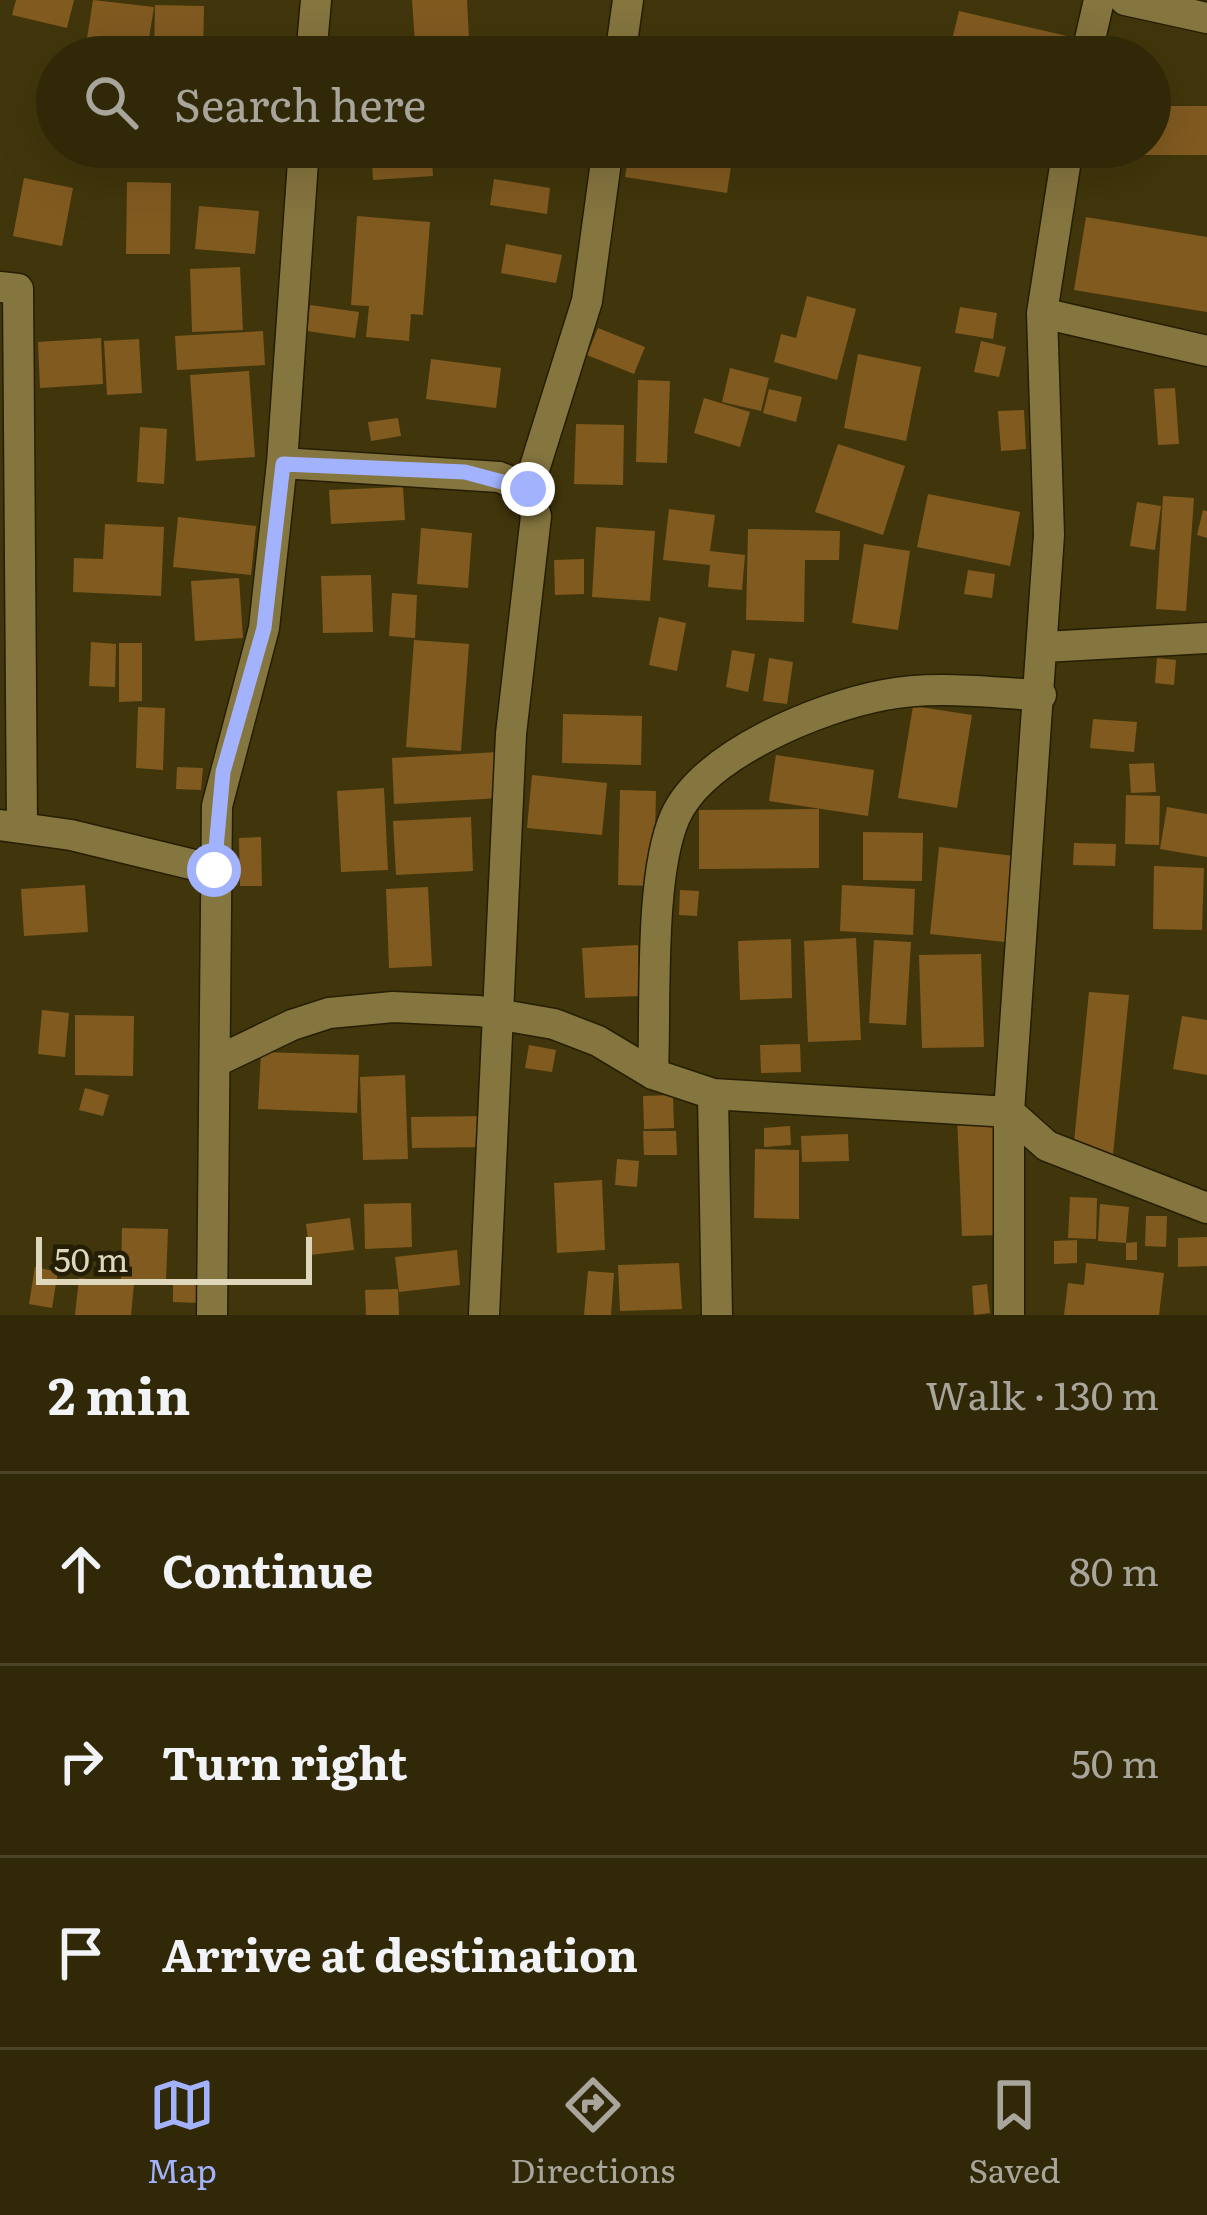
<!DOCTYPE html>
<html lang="en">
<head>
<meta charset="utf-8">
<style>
	:root { --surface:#312808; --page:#3d3416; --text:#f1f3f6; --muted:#a8a69c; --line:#4c4429; --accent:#a2b2fd }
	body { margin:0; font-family:Literata,serif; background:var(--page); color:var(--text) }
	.scale { position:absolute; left:36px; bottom:30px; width:276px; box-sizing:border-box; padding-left:12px; border:6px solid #dfd7bb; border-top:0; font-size:33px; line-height:42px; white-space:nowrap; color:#dfd7bb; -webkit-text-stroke:9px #241e07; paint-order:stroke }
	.stop { position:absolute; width:36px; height:36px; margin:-27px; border:9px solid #a2b2fd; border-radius:50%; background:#fff }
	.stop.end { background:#a2b2fd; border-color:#fff; box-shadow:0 3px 12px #0008 }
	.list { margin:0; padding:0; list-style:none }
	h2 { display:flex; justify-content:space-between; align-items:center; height:156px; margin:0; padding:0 48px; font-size:51px }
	h2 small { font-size:39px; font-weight:400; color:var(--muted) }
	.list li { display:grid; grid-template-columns:78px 1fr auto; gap:36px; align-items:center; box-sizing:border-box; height:192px; padding:0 48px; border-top:3px solid var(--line) }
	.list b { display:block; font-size:45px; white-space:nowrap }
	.list em { font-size:39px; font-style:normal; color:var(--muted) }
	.icon { flex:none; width:66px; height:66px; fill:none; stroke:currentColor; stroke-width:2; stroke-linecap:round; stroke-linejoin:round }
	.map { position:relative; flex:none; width:1207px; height:1315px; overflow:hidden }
	.search { position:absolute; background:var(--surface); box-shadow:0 12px 48px #0002; left:36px; right:36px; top:36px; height:132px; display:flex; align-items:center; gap:30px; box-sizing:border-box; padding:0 42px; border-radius:66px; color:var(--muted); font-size:45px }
	.sheet { height:732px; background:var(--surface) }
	nav { display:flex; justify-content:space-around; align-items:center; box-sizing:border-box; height:168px; border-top:3px solid var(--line); background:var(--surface); font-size:33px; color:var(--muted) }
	nav a { display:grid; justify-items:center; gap:6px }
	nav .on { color:var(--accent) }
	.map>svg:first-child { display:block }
	.building { fill:#815a20 }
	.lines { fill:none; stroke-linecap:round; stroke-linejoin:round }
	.minor-casing { stroke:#251e02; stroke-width:33 }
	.minor { stroke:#85753f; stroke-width:30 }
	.route { stroke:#a2b2fd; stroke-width:15 }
</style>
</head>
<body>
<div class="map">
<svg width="1207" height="1315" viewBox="0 0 1207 1315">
	<rect width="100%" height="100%" fill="#41360b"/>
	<!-- building -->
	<path class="building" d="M 16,0 L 74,0 L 67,28 L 12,15 Z
		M 93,0 L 154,7 L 146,57 L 85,51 Z
		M 412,0 L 467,0 L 470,57 L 416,57 Z
		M 155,5 L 204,6 L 203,57 L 154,56 Z
		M 959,11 L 1067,36 L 1062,57 L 1005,57 L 951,44 Z
		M 568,42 L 616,44 L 615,57 L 567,57 Z
		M 1150,106 L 1207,106 L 1207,155 L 1122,155 L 1122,147 L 1150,147 Z
		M 371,147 L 431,147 L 433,176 L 373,180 Z
		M 630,147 L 734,147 L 727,193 L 625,177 Z
		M 923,147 L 1047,147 L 1046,164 L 922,159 Z
		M 24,178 L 73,188 L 62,246 L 13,236 Z
		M 494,179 L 550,188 L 547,214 L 490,205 Z
		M 127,182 L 171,183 L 170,254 L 126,254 Z
		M 199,206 L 259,211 L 255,254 L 195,249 Z
		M 357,216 L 430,222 L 423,315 L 411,314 L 409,341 L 366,337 L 369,306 L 351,305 Z
		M 1086,217 L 1207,237 L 1207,312 L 1074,290 Z
		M 506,244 L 562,255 L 556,283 L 501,273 Z
		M 240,267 L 243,330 L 192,332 L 190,269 Z
		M 807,296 L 856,309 L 837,380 L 774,362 L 781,334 L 796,338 Z
		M 310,305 L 359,312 L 355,338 L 307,331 Z
		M 960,307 L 997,313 L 993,339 L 955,333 Z
		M 598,328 L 645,347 L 634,374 L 587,355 Z
		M 263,331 L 265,365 L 177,370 L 175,336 Z
		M 101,338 L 103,384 L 40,388 L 38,342 Z
		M 139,339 L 142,393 L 107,395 L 104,341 Z
		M 981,341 L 1006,347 L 999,377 L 974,372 Z
		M 858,354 L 921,367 L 906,441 L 844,428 Z
		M 431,359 L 501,368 L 496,408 L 426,399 Z
		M 730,368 L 769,378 L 761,411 L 722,402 Z
		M 249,371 L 255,457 L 196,461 L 190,375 Z
		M 638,380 L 670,381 L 667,463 L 636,462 Z
		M 1175,388 L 1179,444 L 1158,445 L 1154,389 Z
		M 769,389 L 802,397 L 796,422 L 763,413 Z
		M 704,398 L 750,412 L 740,447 L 694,433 Z
		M 1024,410 L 1026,449 L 1001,451 L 998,411 Z
		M 398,418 L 401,436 L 371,441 L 368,422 Z
		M 576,424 L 624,425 L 623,485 L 574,484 Z
		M 140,427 L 167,429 L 164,484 L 137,482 Z
		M 838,444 L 905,466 L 883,535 L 815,512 Z
		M 403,487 L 405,520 L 331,524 L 329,490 Z
		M 928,494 L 1020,512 L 1010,566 L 917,547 Z
		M 1163,496 L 1194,498 L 1186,611 L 1156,609 Z
		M 1137,502 L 1161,506 L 1155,550 L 1130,546 Z
		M 669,509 L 715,515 L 710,551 L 745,555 L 742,590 L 708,587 L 710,565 L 663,560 Z
		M 1203,510 L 1207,511 L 1207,538 L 1197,535 Z
		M 178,517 L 256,526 L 251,575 L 173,567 Z
		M 105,524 L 164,527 L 161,596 L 73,592 L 74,558 L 103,559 Z
		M 596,527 L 655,531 L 650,601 L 592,597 Z
		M 421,528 L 472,533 L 468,588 L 417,584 Z
		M 748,529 L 840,531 L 839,560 L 805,560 L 804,622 L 746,620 Z
		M 864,544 L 910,551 L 898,630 L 852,623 Z
		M 584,559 L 584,594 L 555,595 L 554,560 Z
		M 968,570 L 995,574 L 992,598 L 964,594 Z
		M 371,575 L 373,632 L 323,633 L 321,576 Z
		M 239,578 L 243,638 L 195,641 L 191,581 Z
		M 392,593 L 417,595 L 415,638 L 389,636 Z
		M 659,617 L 686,623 L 677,671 L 649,665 Z
		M 414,640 L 469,644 L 461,751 L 406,747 Z
		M 91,642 L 116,644 L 115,687 L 89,686 Z
		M 119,643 L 142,643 L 142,701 L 119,702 Z
		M 732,650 L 755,654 L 748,692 L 726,687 Z
		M 769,658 L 793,662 L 787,704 L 763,701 Z
		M 1157,658 L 1176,660 L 1174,685 L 1155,683 Z
		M 913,706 L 972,715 L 957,808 L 898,798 Z
		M 138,707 L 165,708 L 163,770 L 136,768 Z
		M 563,714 L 642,716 L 641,765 L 562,763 Z
		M 1093,719 L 1137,722 L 1134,752 L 1090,748 Z
		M 498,752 L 501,798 L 394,804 L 392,758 Z
		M 776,755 L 874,770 L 868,816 L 769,801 Z
		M 1154,763 L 1156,792 L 1131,793 L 1129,764 Z
		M 177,767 L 203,768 L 201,790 L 176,789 Z
		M 532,775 L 607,783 L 602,835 L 527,828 Z
		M 384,788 L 388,870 L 341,872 L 337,791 Z
		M 620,790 L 656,791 L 654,886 L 618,885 Z
		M 1126,795 L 1160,796 L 1159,845 L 1125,844 Z
		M 1167,807 L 1207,814 L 1207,857 L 1160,849 Z
		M 819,809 L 819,868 L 699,869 L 699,810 Z
		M 471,817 L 473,871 L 396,875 L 393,821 Z
		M 863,832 L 923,833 L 922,881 L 863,880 Z
		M 261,837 L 262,886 L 240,886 L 239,838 Z
		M 1074,843 L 1116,844 L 1115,866 L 1073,865 Z
		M 939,847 L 1014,856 L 1005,942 L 930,934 Z
		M 1154,866 L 1204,868 L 1202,930 L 1153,929 Z
		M 85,885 L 88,932 L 24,936 L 21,889 Z
		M 842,885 L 915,889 L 913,935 L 840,931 Z
		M 428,887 L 432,966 L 389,968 L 386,889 Z
		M 680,890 L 699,891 L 697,916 L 679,915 Z
		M 856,938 L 861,1040 L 808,1042 L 804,941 Z
		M 791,939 L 792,998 L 740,1000 L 738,941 Z
		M 874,940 L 911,942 L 906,1025 L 869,1023 Z
		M 638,945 L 640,996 L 585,998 L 582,948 Z
		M 981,954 L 984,1047 L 922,1048 L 919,955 Z
		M 1089,992 L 1129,995 L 1113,1155 L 1073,1152 Z
		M 42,1010 L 69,1013 L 65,1057 L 38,1054 Z
		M 75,1015 L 134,1016 L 133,1076 L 75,1075 Z
		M 1182,1016 L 1207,1020 L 1207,1075 L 1173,1069 Z
		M 800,1044 L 801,1072 L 761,1073 L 760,1045 Z
		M 529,1045 L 556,1050 L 552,1072 L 525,1068 Z
		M 261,1052 L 359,1055 L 357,1113 L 258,1109 Z
		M 405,1075 L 408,1159 L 363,1160 L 360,1077 Z
		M 85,1088 L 109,1095 L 103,1116 L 79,1110 Z
		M 673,1095 L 674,1128 L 644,1129 L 643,1096 Z
		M 993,1113 L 999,1235 L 962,1236 L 957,1115 Z
		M 486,1116 L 486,1147 L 412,1148 L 411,1117 Z
		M 790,1126 L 791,1145 L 764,1147 L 764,1128 Z
		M 643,1131 L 676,1131 L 677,1155 L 644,1155 Z
		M 848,1134 L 849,1161 L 802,1162 L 801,1136 Z
		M 755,1149 L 799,1150 L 799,1219 L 754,1218 Z
		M 617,1159 L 639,1161 L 637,1187 L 615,1185 Z
		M 602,1180 L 605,1250 L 557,1253 L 554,1183 Z
		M 1070,1197 L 1097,1198 L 1096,1239 L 1068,1238 Z
		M 411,1203 L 412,1247 L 365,1249 L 364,1204 Z
		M 1100,1204 L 1129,1207 L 1126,1243 L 1098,1241 Z
		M 1146,1216 L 1167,1216 L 1166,1247 L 1145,1246 Z
		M 350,1218 L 354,1250 L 310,1255 L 306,1224 Z
		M 122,1228 L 168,1229 L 166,1281 L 121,1281 Z
		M 1207,1237 L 1207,1266 L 1178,1267 L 1178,1238 Z
		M 1077,1240 L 1077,1263 L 1054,1264 L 1054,1241 Z
		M 1137,1242 L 1137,1260 L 1126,1260 L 1126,1243 Z
		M 457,1250 L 460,1285 L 399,1292 L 395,1257 Z
		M 679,1263 L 682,1309 L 620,1311 L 618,1265 Z
		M 1086,1263 L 1164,1273 L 1159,1315 L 1064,1315 L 1068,1283 L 1084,1285 Z
		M 35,1267 L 58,1272 L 52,1308 L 29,1304 Z
		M 588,1271 L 614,1273 L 611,1315 L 584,1315 Z
		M 79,1278 L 134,1284 L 131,1315 L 75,1315 Z
		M 173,1279 L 200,1279 L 200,1303 L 173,1302 Z
		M 987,1284 L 990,1313 L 974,1315 L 972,1286 Z
		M 398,1289 L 399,1315 L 366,1315 L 365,1290 Z"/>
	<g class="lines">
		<!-- minor casing -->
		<g class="minor-casing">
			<path id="minor" d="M 1125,0 L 1207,18
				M 311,57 L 316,0
				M 620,57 L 628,0
				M 1086,57 L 1099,0
				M 0,287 L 18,289 L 22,827
				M 1042,313 L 1207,351
				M 282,463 L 499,477 L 528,489 L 536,516 L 511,734 L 484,1315
				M 528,489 L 587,301 L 608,147
				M 1044,647 L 1207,638
				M 0,825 L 71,835 L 215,870
				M 215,1062 L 292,1025 L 329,1013 L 393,1007 L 479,1011 L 554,1024 L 598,1041 L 653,1074 L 713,1094 L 1009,1112 L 1047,1146 L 1207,1208
				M 653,1074 C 656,1006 649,876 675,817 C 703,754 820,707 884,695 C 935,685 990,693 1041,695
				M 713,1094 L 717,1315
				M 212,1315 L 217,806 L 264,628 L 282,463 L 304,147
				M 1009,1315 L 1009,1112 L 1049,535 L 1042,313 L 1068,147"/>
		</g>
		<!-- minor -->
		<use href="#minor" class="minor"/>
	</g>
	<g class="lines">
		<!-- route -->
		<path class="route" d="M 214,870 L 223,772 L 264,628 L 283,464 L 465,472 L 528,489"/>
	</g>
</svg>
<div class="scale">50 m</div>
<div class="stop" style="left:214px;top:870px"></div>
<div class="stop end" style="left:528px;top:489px"></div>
<div class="search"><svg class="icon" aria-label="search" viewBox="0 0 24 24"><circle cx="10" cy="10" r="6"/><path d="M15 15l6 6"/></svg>Search here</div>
</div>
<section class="sheet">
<h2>2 min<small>Walk · 130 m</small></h2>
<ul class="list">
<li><svg class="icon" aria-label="ahead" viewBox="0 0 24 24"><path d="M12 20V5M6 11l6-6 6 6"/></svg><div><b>Continue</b></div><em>80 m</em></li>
<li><svg class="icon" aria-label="right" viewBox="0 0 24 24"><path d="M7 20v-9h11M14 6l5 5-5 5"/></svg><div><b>Turn right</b></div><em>50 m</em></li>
<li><svg class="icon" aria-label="arrive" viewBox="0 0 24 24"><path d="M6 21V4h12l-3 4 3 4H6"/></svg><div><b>Arrive at destination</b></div></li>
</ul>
</section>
<nav>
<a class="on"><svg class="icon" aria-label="map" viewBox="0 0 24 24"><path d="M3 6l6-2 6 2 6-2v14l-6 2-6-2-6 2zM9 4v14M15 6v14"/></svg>Map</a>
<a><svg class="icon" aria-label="directions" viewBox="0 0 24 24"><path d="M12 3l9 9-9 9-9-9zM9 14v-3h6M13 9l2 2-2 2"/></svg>Directions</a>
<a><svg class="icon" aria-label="saved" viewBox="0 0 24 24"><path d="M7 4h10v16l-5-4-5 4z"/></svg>Saved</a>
</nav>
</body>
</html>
